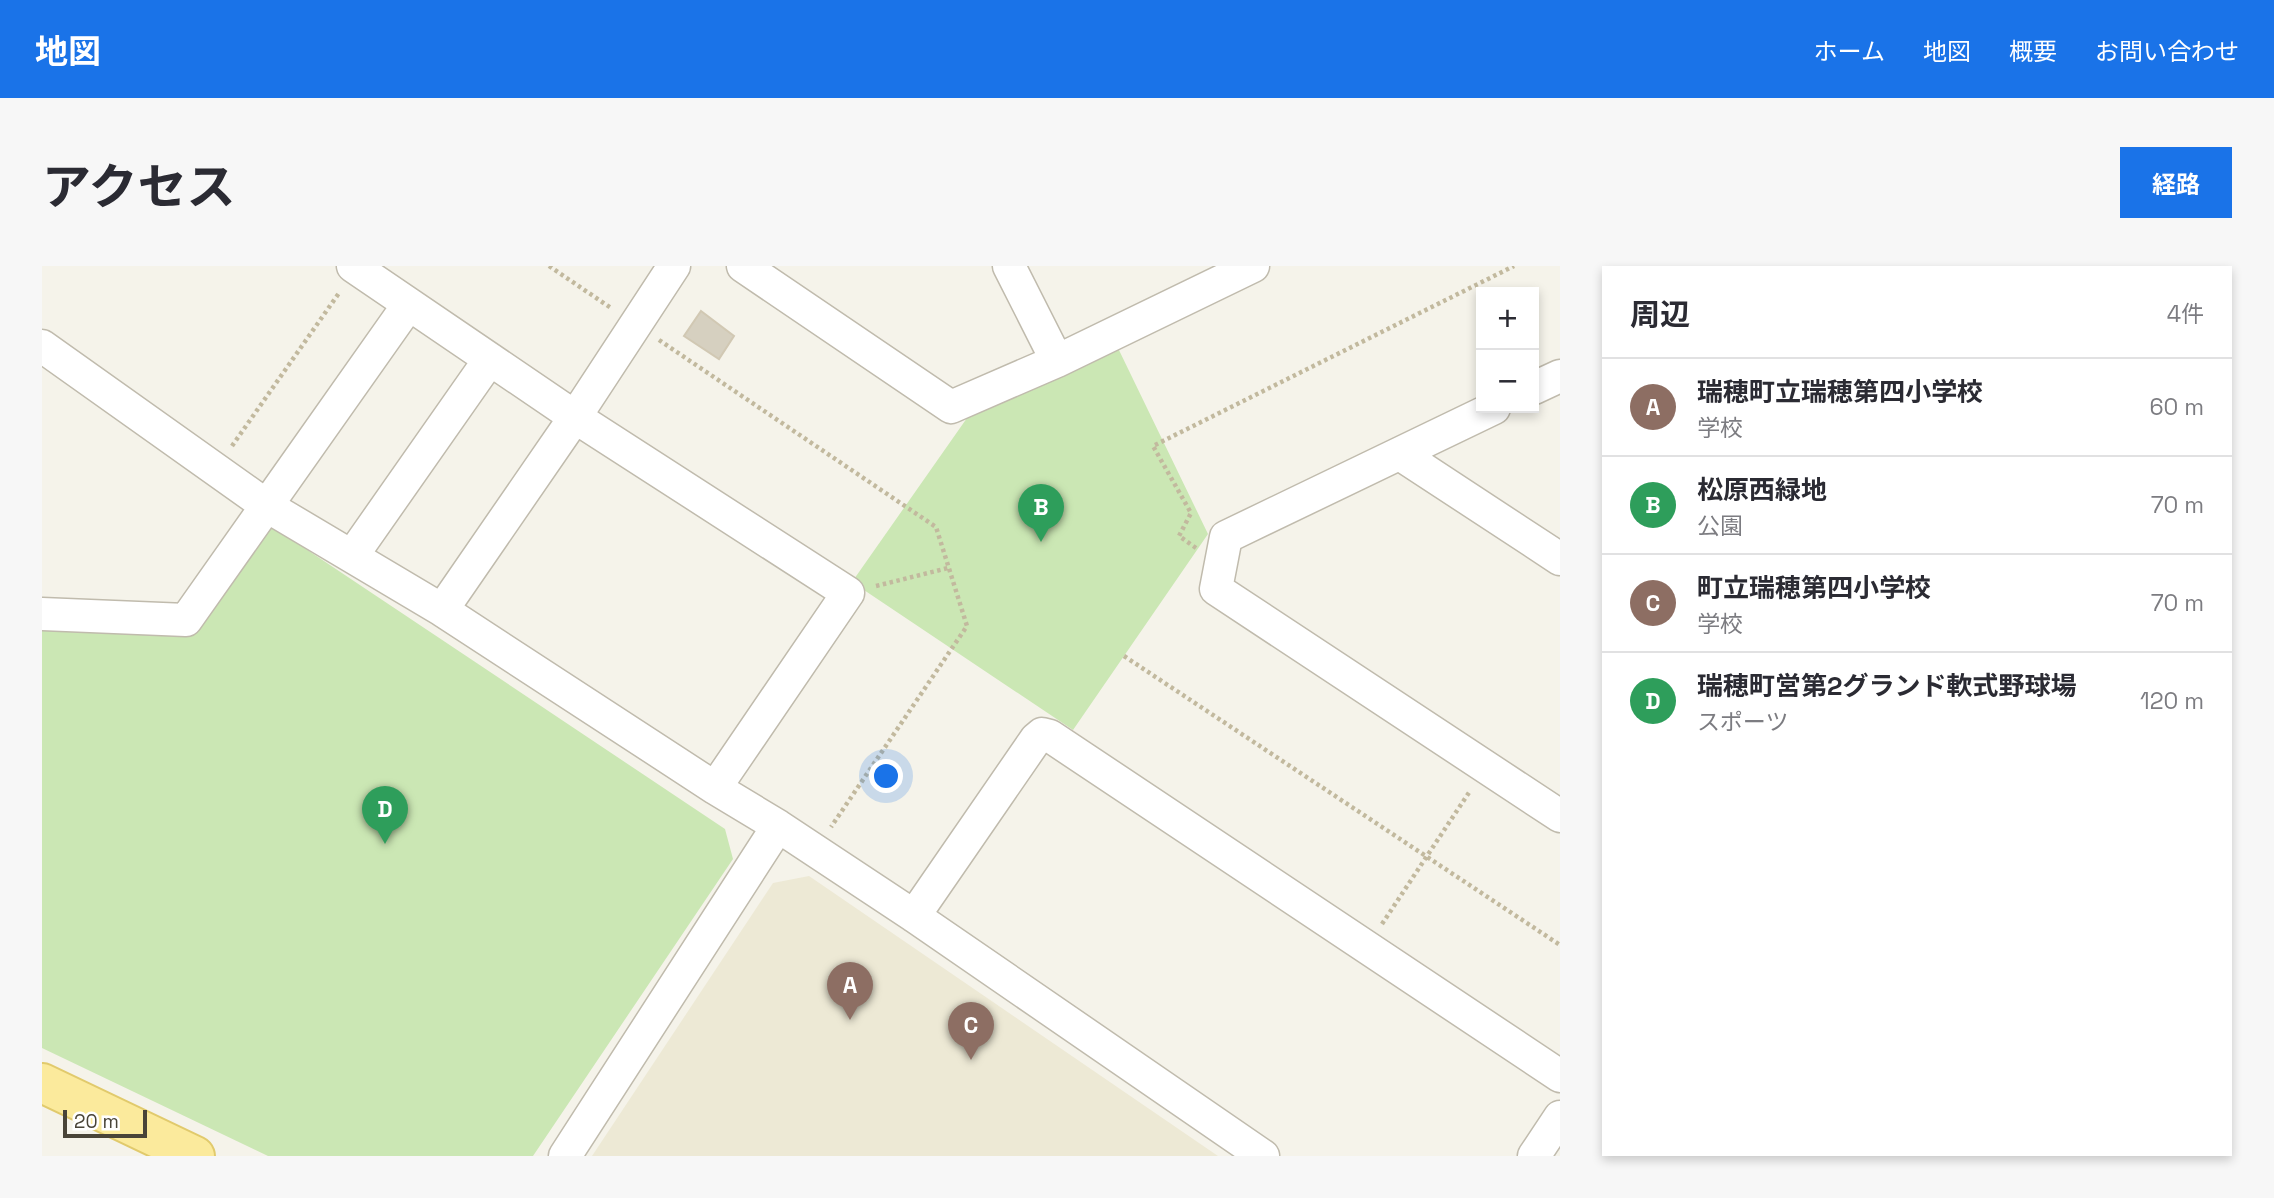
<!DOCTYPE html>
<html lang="ja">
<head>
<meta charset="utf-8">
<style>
	:root { --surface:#fff; --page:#f7f7f7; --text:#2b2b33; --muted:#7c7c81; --line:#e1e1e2; --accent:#1a73e8 }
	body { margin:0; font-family:"Space Grotesk","Noto Sans JP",sans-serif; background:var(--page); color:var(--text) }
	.controls { position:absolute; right:21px; top:21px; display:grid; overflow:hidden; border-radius:0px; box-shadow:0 4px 10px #0003 }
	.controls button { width:63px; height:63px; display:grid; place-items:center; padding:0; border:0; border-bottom:2px solid var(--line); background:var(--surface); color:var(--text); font:35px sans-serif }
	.scale { position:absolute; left:21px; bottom:18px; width:84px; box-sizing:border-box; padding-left:7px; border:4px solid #494438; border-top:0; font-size:19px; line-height:24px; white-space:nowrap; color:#494438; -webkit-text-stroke:5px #fff; paint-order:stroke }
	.you { position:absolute; left:845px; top:511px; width:24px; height:24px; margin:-18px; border:5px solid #fff; border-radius:50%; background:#1a73e8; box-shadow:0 0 0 10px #1a73e833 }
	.badge { display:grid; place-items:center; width:46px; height:46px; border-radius:50%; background:var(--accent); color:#fff; font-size:23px; font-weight:700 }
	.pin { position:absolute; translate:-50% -58px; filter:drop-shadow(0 2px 4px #0008) }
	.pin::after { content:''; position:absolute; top:37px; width:24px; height:21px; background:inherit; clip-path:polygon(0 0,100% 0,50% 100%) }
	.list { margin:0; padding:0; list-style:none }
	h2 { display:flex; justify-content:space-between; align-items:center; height:91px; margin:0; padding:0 28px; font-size:30px }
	h2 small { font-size:23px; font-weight:400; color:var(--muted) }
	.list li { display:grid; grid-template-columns:46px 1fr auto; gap:21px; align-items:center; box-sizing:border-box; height:98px; padding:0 28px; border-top:2px solid var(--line) }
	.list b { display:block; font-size:26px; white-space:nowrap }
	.list p { margin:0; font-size:23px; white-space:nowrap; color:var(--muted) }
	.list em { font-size:23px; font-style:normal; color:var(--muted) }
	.map { position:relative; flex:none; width:1518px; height:890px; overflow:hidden; border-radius:0px }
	header { display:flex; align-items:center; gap:42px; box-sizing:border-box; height:98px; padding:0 35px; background:var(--accent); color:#fff }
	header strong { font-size:33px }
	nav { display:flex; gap:38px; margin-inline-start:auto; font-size:24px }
	.intro { display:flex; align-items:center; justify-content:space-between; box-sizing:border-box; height:168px; padding:0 42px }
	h1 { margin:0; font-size:49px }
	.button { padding:18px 32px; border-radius:0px; background:var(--accent); color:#fff; font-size:24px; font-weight:700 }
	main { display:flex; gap:42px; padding:0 42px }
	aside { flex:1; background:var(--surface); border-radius:0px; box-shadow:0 4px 10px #0003 }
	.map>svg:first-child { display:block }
	.education { fill:#ede9d5 }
	.green { fill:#cbe7b4 }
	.building { fill:#d6d0c0; stroke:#d1c8b3; stroke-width:2 }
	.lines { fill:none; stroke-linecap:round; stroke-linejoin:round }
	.minor-casing { stroke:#c0bbad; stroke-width:35 }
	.major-casing { stroke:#e1ca6c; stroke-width:42 }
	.path { stroke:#c2b99e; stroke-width:4.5; stroke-dasharray:3.5 3.5; stroke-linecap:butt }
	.minor { stroke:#fff; stroke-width:32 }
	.major { stroke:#fbea9c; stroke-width:38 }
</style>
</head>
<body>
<header>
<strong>地図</strong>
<nav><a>ホーム</a><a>地図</a><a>概要</a><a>お問い合わせ</a></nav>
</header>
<div class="intro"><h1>アクセス</h1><a class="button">経路</a></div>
<main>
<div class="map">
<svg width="1518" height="890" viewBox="0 0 1518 890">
	<rect width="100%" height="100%" fill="#f5f3ea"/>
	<!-- education -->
	<path class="education" d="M 767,610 L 1176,890 L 550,890 L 731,617 Z"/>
	<!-- green -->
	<path class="green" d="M 1075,80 L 1166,268 L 1031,464 L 810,316 L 925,152 Z
		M 225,257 L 683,563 L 691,593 L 491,890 L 226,890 L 0,782 L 0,363 L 147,357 Z"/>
	<!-- building -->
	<path class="building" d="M 659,45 L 692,70 L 677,93 L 642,70 Z"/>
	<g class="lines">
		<!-- minor casing -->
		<g class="minor-casing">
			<path id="minor" d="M 311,0 L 533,151 L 806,327 L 673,522
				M 701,0 L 909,141 L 1015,95 L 1211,0
				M 967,0 L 1015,95
				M 0,80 L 225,240 L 400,344 L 673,522 L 736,560 L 872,650 L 1221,890
				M 1492,122 L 1518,110
				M 1452,142 L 1184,271 L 1174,323 L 1518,550
				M 1358,188 L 1518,293
				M 310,290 L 448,93
				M 400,344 L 533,151 L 632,0
				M 0,348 L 144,354 L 367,38
				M 872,650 L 994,473 L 1000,468 L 1008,470 L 1518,810
				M 523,890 L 736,560
				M 1492,890 L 1518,851"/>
		</g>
		<!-- major casing -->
		<g class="major-casing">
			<path id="major" d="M 0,817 L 153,890"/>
		</g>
		<!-- path -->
		<path class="path" d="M 507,0 L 569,42
			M 617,74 L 894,261 L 925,360 L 789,561
			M 190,180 L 297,27
			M 1154,282 L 1137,270 L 1149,247 L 1111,180 L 1472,0
			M 834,320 L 906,302
			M 1082,390 L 1518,679
			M 1340,658 L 1428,525"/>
		<!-- minor -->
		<use href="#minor" class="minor"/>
		<!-- major -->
		<use href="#major" class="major"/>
	</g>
</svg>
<div class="controls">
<button>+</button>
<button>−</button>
</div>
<div class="scale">20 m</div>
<div class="you"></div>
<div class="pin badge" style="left:808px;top:754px;background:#8d6e63">A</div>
<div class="pin badge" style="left:999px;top:276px;background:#2e9e5b">B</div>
<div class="pin badge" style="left:929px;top:794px;background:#8d6e63">C</div>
<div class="pin badge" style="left:343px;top:578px;background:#2e9e5b">D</div>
</div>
<aside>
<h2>周辺<small>4件</small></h2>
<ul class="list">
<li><span class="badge" style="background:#8d6e63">A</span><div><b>瑞穂町立瑞穂第四小学校</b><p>学校</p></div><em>60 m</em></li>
<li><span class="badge" style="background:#2e9e5b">B</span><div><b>松原西緑地</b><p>公園</p></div><em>70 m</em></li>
<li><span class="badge" style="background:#8d6e63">C</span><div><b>町立瑞穂第四小学校</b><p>学校</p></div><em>70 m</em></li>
<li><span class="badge" style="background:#2e9e5b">D</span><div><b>瑞穂町営第2グランド軟式野球場</b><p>スポーツ</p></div><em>120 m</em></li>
</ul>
</aside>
</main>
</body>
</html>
